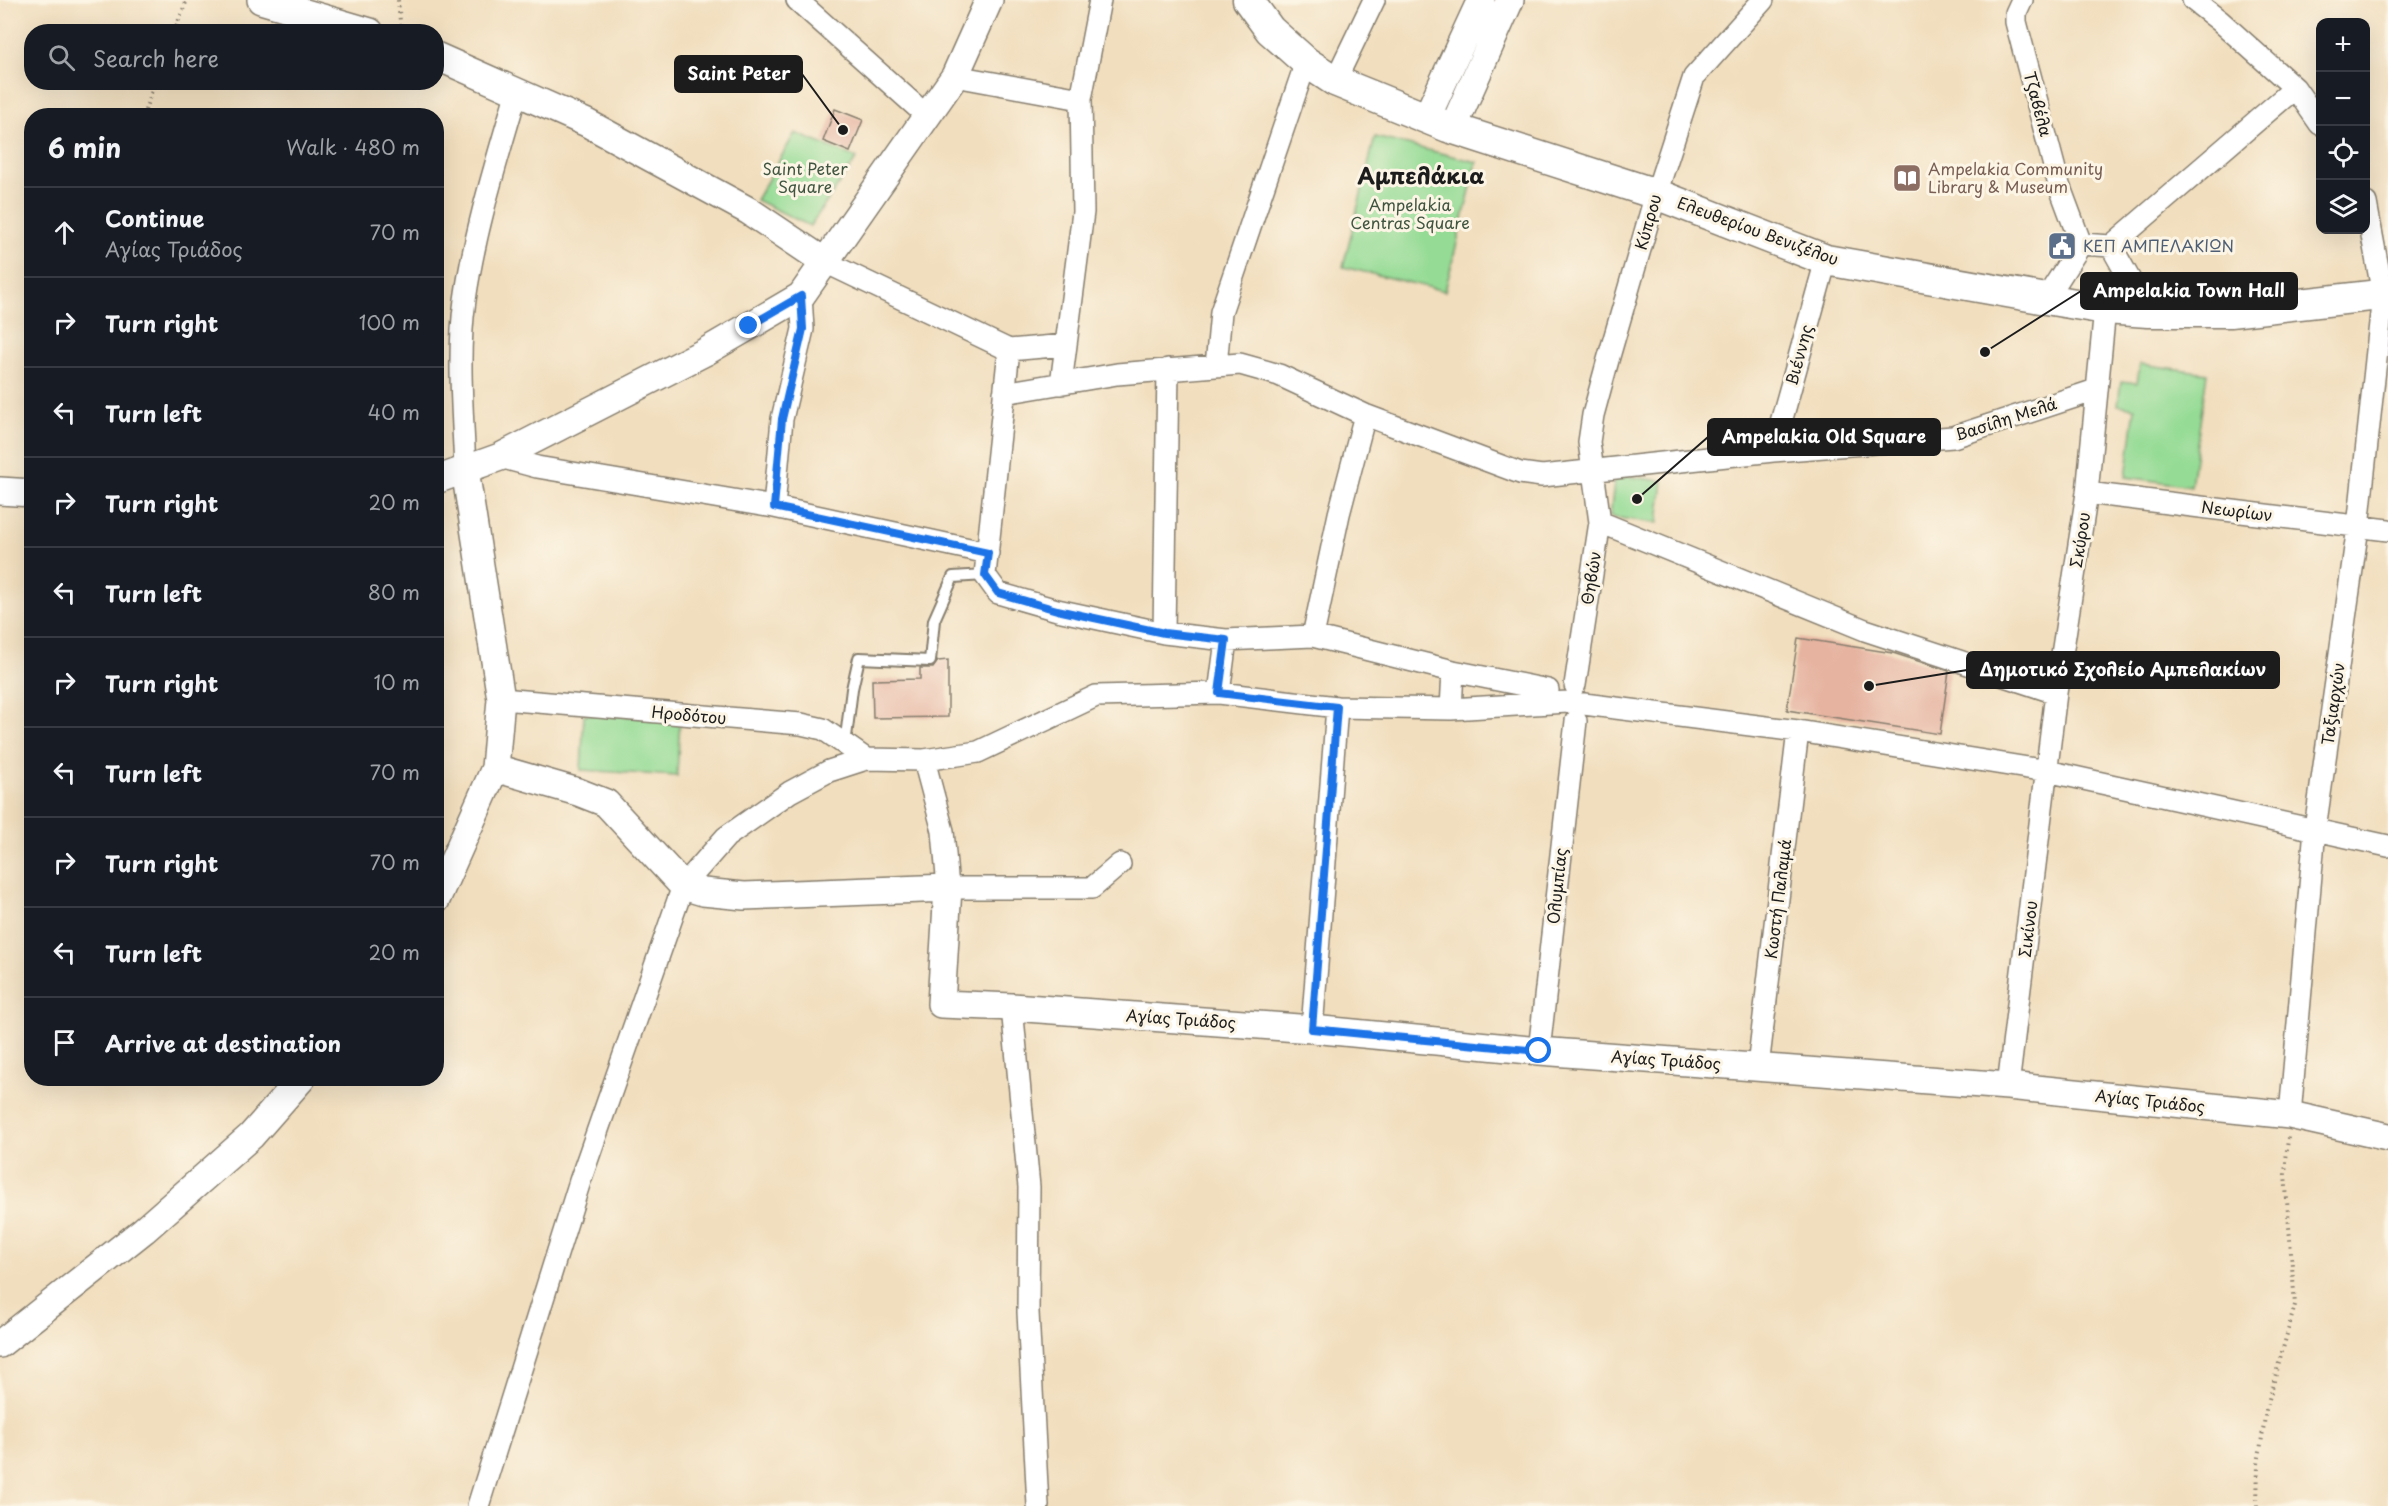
<!DOCTYPE html>
<html lang="en">
<head>
<meta charset="utf-8">
<style>
	:root { --surface:#171b24; --page:#20242c; --text:#f1f3f6; --muted:#9ea1a6; --line:#363941 }
	body { margin:0; font-family:"Playpen Sans",sans-serif; background:var(--page); color:var(--text) }
	.controls { position:absolute; right:18px; top:18px; display:grid; overflow:hidden; border-radius:12px; box-shadow:0 6px 24px #0002 }
	.controls button { width:54px; height:54px; display:grid; place-items:center; padding:0; border:0; border-bottom:2px solid var(--line); background:var(--surface); color:var(--text); font:30px sans-serif }
	.stop { position:absolute; width:18px; height:18px; margin:-14px; border:4px solid #1a73e8; border-radius:50%; background:#fff }
	.stop.end { background:#1a73e8; border-color:#fff; box-shadow:0 2px 6px #0008 }
	.list { margin:0; padding:0; list-style:none }
	h2 { display:flex; justify-content:space-between; align-items:center; height:78px; margin:0; padding:0 24px; font-size:26px }
	h2 small { font-size:20px; font-weight:400; color:var(--muted) }
	.list li { display:grid; grid-template-columns:39px 1fr auto; gap:18px; align-items:center; box-sizing:border-box; height:90px; padding:0 24px; border-top:2px solid var(--line) }
	.list b { display:block; font-size:22px; white-space:nowrap }
	.list p { margin:0; font-size:20px; white-space:nowrap; color:var(--muted) }
	.list em { font-size:20px; font-style:normal; color:var(--muted) }
	.icon { flex:none; width:33px; height:33px; fill:none; stroke:currentColor; stroke-width:2; stroke-linecap:round; stroke-linejoin:round }
	.map { position:relative; flex:none; width:2388px; height:1506px; overflow:hidden }
	.search { position:absolute; background:var(--surface); box-shadow:0 6px 24px #0002; left:24px; top:24px; width:420px; height:66px; display:flex; align-items:center; gap:15px; box-sizing:border-box; padding:0 21px; border-radius:24px; color:var(--muted); font-size:22px }
	.panel { position:absolute; background:var(--surface); box-shadow:0 6px 24px #0002; left:24px; top:108px; width:420px; height:978px; border-radius:24px }
	.map>svg:first-child { display:block }
	.green { fill:#95db95; stroke:#587c58; stroke-width:1.5 }
	.building { fill:#e6b3a0 }
	.lines { fill:none; stroke-linecap:round; stroke-linejoin:round }
	.service-casing { stroke:#867d6d; stroke-width:14 }
	.minor-casing { stroke:#867d6d; stroke-width:24 }
	.tertiary-casing { stroke:#867d6d; stroke-width:30 }
	.secondary-casing { stroke:#867d6d; stroke-width:33 }
	.path { stroke:#867d6d; stroke-width:4; stroke-dasharray:1.5 4.5; stroke-linecap:butt }
	.service { stroke:#fff; stroke-width:10 }
	.minor { stroke:#fff; stroke-width:21 }
	.tertiary { stroke:#fff; stroke-width:27 }
	.secondary { stroke:#fff; stroke-width:30 }
	.route { stroke:#1a73e8; stroke-width:8 }
	.labels { text-anchor:middle; stroke-width:6; stroke-linejoin:round; paint-order:stroke }
	.street-label { font-size:16px; fill:#1c1c1c; stroke:#fcf5e5 }
	.park-label { font-size:16px; fill:#405540; stroke:#fcf5e5 }
	.education-label { font-size:16px; fill:#785e54; stroke:#fcf5e5; text-anchor:start }
	.service-label { font-size:16px; fill:#4e5e75; stroke:#fcf5e5; text-anchor:start }
	.district-label { font-size:22px; font-weight:bold; fill:#1c1c1c; stroke:#fcf5e5 }
	.leader { fill:none; stroke:#1c1c1c; stroke-width:2 }
	.callout-dot { fill:#1c1c1c; stroke:#fcf5e5; stroke-width:2 }
	.callout { fill:#1c1c1c; stroke:#1c1c1c; stroke-width:2 }
	.callout-label { font-size:18px; text-anchor:middle; font-weight:bold; fill:#fff }
</style>
</head>
<body>
<div class="map">
<svg width="2388" height="1506" viewBox="0 0 2388 1506">
	<rect width="100%" height="100%" fill="#fcf5e5"/>
	<filter id="ink" filterUnits="userSpaceOnUse"><feTurbulence type="fractalNoise" baseFrequency=".0167" numOctaves="2"/><feDisplacementMap in="SourceGraphic" scale="12" xChannelSelector="R" yChannelSelector="G"/><feConvolveMatrix kernelMatrix="1 2 1 2 8 2 1 2 1" color-interpolation-filters="sRGB"/></filter>
	<filter id="wash" filterUnits="userSpaceOnUse"><feTurbulence type="fractalNoise" baseFrequency=".008" numOctaves="4" result="noise"/><feDisplacementMap in="SourceGraphic" scale="24" xChannelSelector="R" yChannelSelector="G"/><feGaussianBlur stdDeviation="1.35" result="paint"/><feColorMatrix in="noise" values="0 0 0 0 0 0 0 0 0 0 0 0 0 0 0 0 0 1.4 0 .05"/><feComposite in="paint" operator="in"/></filter>
	<g filter="url(#wash)">
		<rect width="100%" height="100%" fill="#f1debe"/>
		<!-- green -->
		<path class="green" d="M 795,133 L 857,158 L 810,226 L 756,200 Z
			M 1375,137 L 1477,162 L 1445,291 L 1343,267 Z
			M 2140,364 L 2207,373 L 2191,486 L 2126,477 L 2135,408 L 2118,405 L 2121,381 L 2137,383 Z
			M 1615,475 L 1663,481 L 1658,523 L 1610,517 Z
			M 584,714 L 680,719 L 677,776 L 581,770 Z"/>
		<g id="blocks">
			<!-- building -->
			<path class="building" d="M 835,109 L 863,120 L 850,152 L 823,141 Z
				M 1798,638 L 1893,653 L 1949,671 L 1940,734 L 1787,710 Z
				M 948,660 L 948,717 L 873,718 L 872,680 L 920,679 L 920,668 L 933,668 L 938,661 Z"/>
		</g>
	</g>
	<g filter="url(#ink)">
		<use href="#blocks" fill-opacity="0" stroke="#867d6d" stroke-width="1.5"/>
		<g class="lines">
			<!-- service casing -->
			<g class="service-casing">
				<path id="service" d="M 845,745 L 852,689 L 859,658 L 930,661 L 934,620 L 953,577 L 985,575"/>
			</g>
			<!-- minor casing -->
			<g class="minor-casing">
				<path id="minor" d="M 797,0 L 928,117
					M 2022,0 L 2016,13 L 2016,22 L 2059,185 L 2081,244 L 2111,246 L 2148,312
					M 2193,0 L 2220,21 L 2295,88 L 2320,124
					M 955,76 L 1081,99
					M 1335,81 L 1374,0
					M 2111,246 L 2295,88
					M 825,262 L 1009,350 L 985,575 L 998,593 L 1057,610 L 1164,633 L 1226,640 L 1313,636 L 1453,671 L 1548,690
					M 2046,299 L 2081,244
					M 1009,350 L 1065,345
					M 1216,366 L 1221,312 L 1306,62
					M 1061,384 L 1083,212 L 1081,99 L 1100,0
					M 1004,393 L 1117,374 L 1240,364 L 1279,375 L 1365,415 L 1520,473 L 1542,476 L 1773,451 L 1953,437 L 2096,390
					M 1773,451 L 1826,260
					M 500,457 L 537,467 L 774,507 L 988,553
					M 465,470 C 463,415 457,355 465,300 C 475,229 497,160 517,91
					M 2087,493 L 2388,530
					M 774,507 L 782,419 L 803,329 L 801,296
					M 1600,522 L 1865,630 L 2056,693
					M 1164,633 L 1168,369
					M 1313,636 L 1339,514 L 1365,415
					M 1575,685 L 1600,522 L 1589,442 L 1593,415 L 1608,360 L 1656,194 L 1694,77 L 1763,0
					M 1219,693 L 1226,640
					M 501,699 L 801,724 L 823,729 L 866,759
					M 1451,709 L 1453,671
					M 924,760 L 943,831 L 948,888 L 1092,888 L 1120,864
					M 1012,1007 L 1029,1187 L 1028,1312 L 1038,1506
					M 1312,1029 L 1337,707
					M 1539,1051 L 1576,721
					M 1758,1067 L 1798,731
					M 2008,1086 L 2056,693 L 2087,493 L 2105,309
					M 2290,1115 L 2315,829 L 2358,527 L 2383,295 L 2366,203
					M 478,1506 L 580,1181 L 683,886 L 726,837 L 790,792 L 829,771 L 866,759 L 924,760 L 978,752 L 1096,696 L 1219,693 L 1337,707 L 1451,709 L 1568,702 L 1798,731 L 2047,771 L 2388,846"/>
			</g>
			<!-- tertiary casing -->
			<g class="tertiary-casing">
				<path id="tertiary" d="M 261,0 L 370,32
					M 436,56 L 587,123 L 749,211 L 825,262
					M 1426,119 L 1481,0
					M 1453,128 L 1510,0
					M 436,480 L 500,457 L 705,352 L 801,296 L 955,76 L 989,0
					M 0,491 L 32,493
					M 495,768 L 578,792 L 606,803 L 683,886 L 703,892 L 744,896 L 948,888 L 941,1004 L 1012,1007 L 1312,1029 L 1539,1051 L 2008,1086 L 2290,1115 L 2388,1137
					M 436,900 L 495,768 L 501,699 L 465,470
					M 0,1344 L 144,1230 L 251,1136 L 302,1078"/>
			</g>
			<!-- secondary casing -->
			<g class="secondary-casing">
				<path id="secondary" d="M 1248,0 L 1270,30 L 1306,62 L 1335,81 L 1448,127 L 1656,194 L 1826,260 L 2046,299 L 2105,309 L 2148,312 L 2230,312 L 2388,294"/>
			</g>
			<!-- path -->
			<path class="path" d="M 398,0 L 401,32
				M 174,32 L 187,0
				M 143,116 L 155,82
				M 2257,1506 L 2258,1464 L 2266,1410 L 2295,1305 L 2285,1174 L 2288,1137"/>
			<!-- service -->
			<use href="#service" class="service"/>
			<!-- minor -->
			<use href="#minor" class="minor"/>
			<!-- tertiary -->
			<use href="#tertiary" class="tertiary"/>
			<!-- secondary -->
			<use href="#secondary" class="secondary"/>
		</g>
	</g>
	<g class="lines" filter="url(#ink)">
		<!-- route -->
		<path class="route" d="M 749,326 L 801,296 L 803,329 L 782,419 L 774,507 L 988,553 L 985,575 L 998,593 L 1057,610 L 1164,633 L 1226,640 L 1219,693 L 1337,707 L 1312,1029 L 1539,1051"/>
	</g>
	<!-- icons -->
	<defs>
		<g id="library-square" transform="scale(1.5)"><rect x="-9" y="-9" width="18" height="18" rx="4" fill="#8d6e63" stroke="#fcf5e5"/><path d="M-6-4Q-3-5.5-.7-3.5V5Q-3 3-6 4ZM6-4Q3-5.5 .7-3.5V5Q3 3 6 4Z" fill="#fff"/></g>
		<g id="civic-square" transform="scale(1.5)"><rect x="-9" y="-9" width="18" height="18" rx="4" fill="#5c6f8a" stroke="#fcf5e5"/><path d="M-.6-6.5H3V-4.5H.6V-3L4-1V1h2V6H-6V1h2V-1L-.6-3ZM-1.2 2.5V6h2.4V2.5Z" fill="#fff"/></g>
	</defs>
	<g fill-rule="evenodd">
		<use href="#library-square" x="1907" y="178"/>
		<use href="#civic-square" x="2062" y="246"/>
	</g>
	<g class="labels">
		<!-- street labels -->
		<g class="street-label">
			<text transform="translate(2038 104) rotate(75)" y="6">Τζαβέλα</text>
			<text transform="translate(1648 222) rotate(-74)" y="6">Κύπρου</text>
			<text transform="translate(1758 231) rotate(20)" y="6">Ελευθερίου Βενιζέλου</text>
			<text transform="translate(1799 355) rotate(-75)" y="6">Βιέννης</text>
			<text transform="translate(2006 419) rotate(-18)" y="6">Βασίλη Μελά</text>
			<text transform="translate(2237 511) rotate(7)" y="6">Νεωρίων</text>
			<text transform="translate(2080 540) rotate(-81)" y="6">Σκύρου</text>
			<text transform="translate(1591 578) rotate(-81)" y="6">Θηβών</text>
			<text transform="translate(2333 704) rotate(-82)" y="6">Ταξιαρχών</text>
			<text transform="translate(689 715) rotate(5)" y="6">Ηροδότου</text>
			<text transform="translate(1557 886) rotate(-84)" y="6">Ολυμπίας</text>
			<text transform="translate(1778 899) rotate(-83)" y="6">Κωστή Παλαμά</text>
			<text transform="translate(2028 929) rotate(-83)" y="6">Σικίνου</text>
			<text transform="translate(1181 1019) rotate(4)" y="6">Αγίας Τριάδος</text>
			<text transform="translate(1666 1060) rotate(4)" y="6">Αγίας Τριάδος</text>
			<text transform="translate(2150 1101) rotate(6)" y="6">Αγίας Τριάδος</text>
		</g>
		<!-- park labels -->
		<g class="park-label">
			<text x="805" y="175">Saint Peter<tspan x="805" dy="18">Square</tspan></text>
			<text x="1410" y="211">Ampelakia<tspan x="1410" dy="18">Centras Square</tspan></text>
		</g>
		<!-- education labels -->
		<g class="education-label">
			<text x="1928" y="175">Ampelakia Community<tspan x="1928" dy="18">Library &amp; Museum</tspan></text>
		</g>
		<!-- service labels -->
		<g class="service-label">
			<text x="2083" y="252">ΚΕΠ ΑΜΠΕΛΑΚΙΩΝ</text>
		</g>
		<!-- district labels -->
		<g class="district-label">
			<text x="1421" y="184">Αμπελάκια</text>
		</g>
	</g>
	<!-- callouts -->
	<path class="leader" d="M843 130L802 74M1985 352L2081 291M1637 499L1708 437M1869 686L1967 670"/>
	<g class="callout-dot">
		<circle cx="843" cy="130" r="6"/>
		<circle cx="1985" cy="352" r="6"/>
		<circle cx="1637" cy="499" r="6"/>
		<circle cx="1869" cy="686" r="6"/>
	</g>
	<g class="callout">
		<rect x="675" y="56" width="127" height="36" rx="6"/>
		<rect x="2081" y="273" width="216" height="36" rx="6"/>
		<rect x="1708" y="419" width="232" height="36" rx="6"/>
		<rect x="1967" y="652" width="312" height="36" rx="6"/>
	</g>
	<g class="callout-label">
		<text x="739" y="80">Saint Peter</text>
		<text x="2189" y="297">Ampelakia Town Hall</text>
		<text x="1824" y="443">Ampelakia Old Square</text>
		<text x="2123" y="676">Δημοτικό Σχολείο Αμπελακίων</text>
	</g>
</svg>
<div class="controls">
<button>+</button>
<button>−</button>
<button><svg class="icon" aria-label="locate" viewBox="0 0 24 24"><circle cx="12" cy="12" r="6"/><path d="M12 2v4M12 18v4M2 12h4M18 12h4"/></svg></button>
<button><svg class="icon" aria-label="layers" viewBox="0 0 24 24"><path d="M12 4l9 5-9 5-9-5zM3 14l9 5 9-5"/></svg></button>
</div>
<div class="stop" style="left:1539px;top:1051px"></div>
<div class="stop end" style="left:749px;top:326px"></div>
<div class="search"><svg class="icon" aria-label="search" viewBox="0 0 24 24"><circle cx="10" cy="10" r="6"/><path d="M15 15l6 6"/></svg>Search here</div>
<section class="panel">
<h2>6 min<small>Walk · 480 m</small></h2>
<ul class="list">
<li><svg class="icon" aria-label="ahead" viewBox="0 0 24 24"><path d="M12 20V5M6 11l6-6 6 6"/></svg><div><b>Continue</b><p>Αγίας Τριάδος</p></div><em>70 m</em></li>
<li><svg class="icon" aria-label="right" viewBox="0 0 24 24"><path d="M7 20v-9h11M14 6l5 5-5 5"/></svg><div><b>Turn right</b></div><em>100 m</em></li>
<li><svg class="icon" aria-label="left" viewBox="0 0 24 24"><path d="M17 20v-9H6M10 6l-5 5 5 5"/></svg><div><b>Turn left</b></div><em>40 m</em></li>
<li><svg class="icon" aria-label="right" viewBox="0 0 24 24"><path d="M7 20v-9h11M14 6l5 5-5 5"/></svg><div><b>Turn right</b></div><em>20 m</em></li>
<li><svg class="icon" aria-label="left" viewBox="0 0 24 24"><path d="M17 20v-9H6M10 6l-5 5 5 5"/></svg><div><b>Turn left</b></div><em>80 m</em></li>
<li><svg class="icon" aria-label="right" viewBox="0 0 24 24"><path d="M7 20v-9h11M14 6l5 5-5 5"/></svg><div><b>Turn right</b></div><em>10 m</em></li>
<li><svg class="icon" aria-label="left" viewBox="0 0 24 24"><path d="M17 20v-9H6M10 6l-5 5 5 5"/></svg><div><b>Turn left</b></div><em>70 m</em></li>
<li><svg class="icon" aria-label="right" viewBox="0 0 24 24"><path d="M7 20v-9h11M14 6l5 5-5 5"/></svg><div><b>Turn right</b></div><em>70 m</em></li>
<li><svg class="icon" aria-label="left" viewBox="0 0 24 24"><path d="M17 20v-9H6M10 6l-5 5 5 5"/></svg><div><b>Turn left</b></div><em>20 m</em></li>
<li><svg class="icon" aria-label="arrive" viewBox="0 0 24 24"><path d="M6 21V4h12l-3 4 3 4H6"/></svg><div><b>Arrive at destination</b></div></li>
</ul>
</section>
</div>
</body>
</html>
